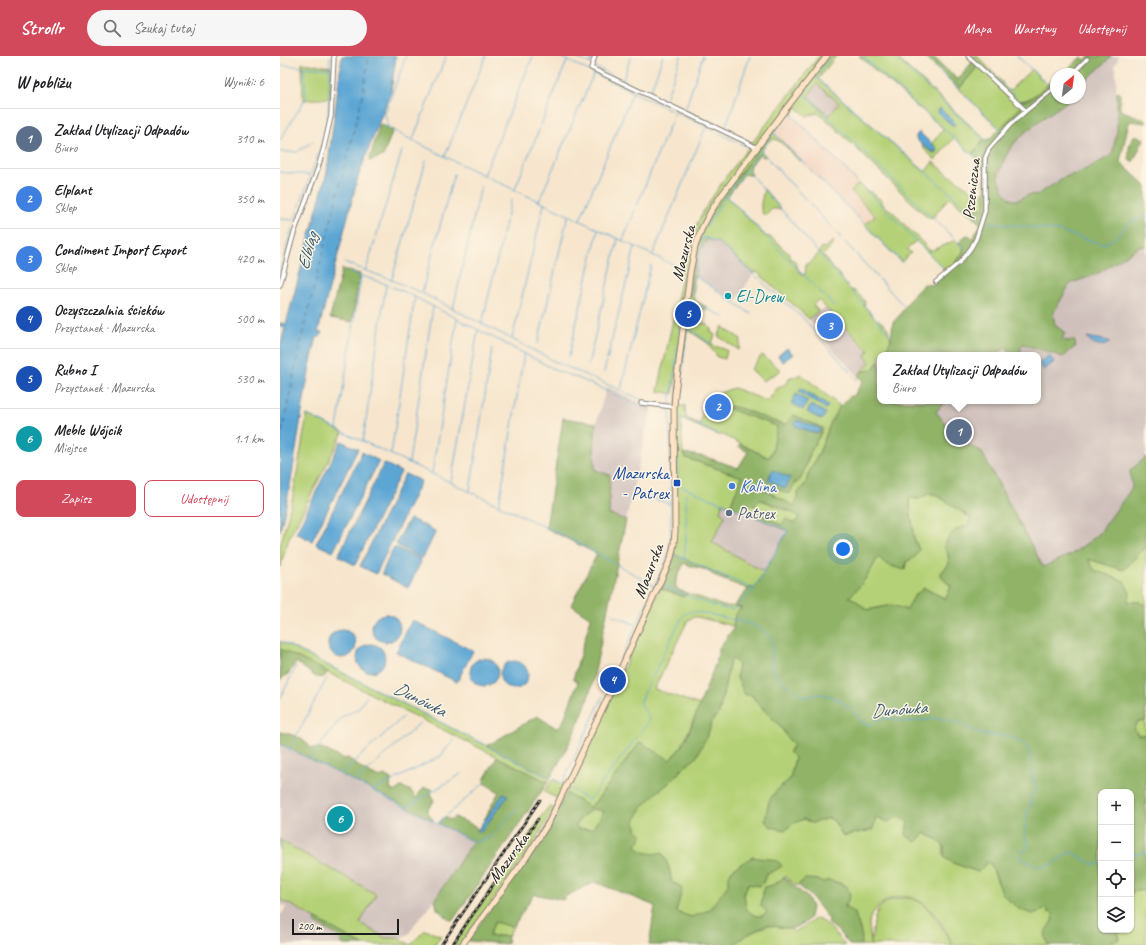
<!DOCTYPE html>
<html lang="pl">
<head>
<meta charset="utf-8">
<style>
	:root { --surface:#fff; --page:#f6f6f6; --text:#202124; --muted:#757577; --line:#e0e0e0; --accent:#d1495b }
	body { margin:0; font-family:Caveat,sans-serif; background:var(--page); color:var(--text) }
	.controls { position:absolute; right:12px; bottom:12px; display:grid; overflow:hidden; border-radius:8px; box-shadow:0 1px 3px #0004 }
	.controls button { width:36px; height:36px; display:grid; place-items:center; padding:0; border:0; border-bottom:1px solid var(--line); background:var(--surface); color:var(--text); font:20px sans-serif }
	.compass { position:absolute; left:770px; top:12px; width:36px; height:36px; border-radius:50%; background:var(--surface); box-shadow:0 1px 3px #0004; rotate:29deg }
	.scale { position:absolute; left:12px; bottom:10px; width:107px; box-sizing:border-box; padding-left:4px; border:2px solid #1c1c1c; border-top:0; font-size:11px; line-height:14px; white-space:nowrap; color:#1c1c1c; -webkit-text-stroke:3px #fcf5e5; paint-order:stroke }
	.you { position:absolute; left:563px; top:493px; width:14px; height:14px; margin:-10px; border:3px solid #fff; border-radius:50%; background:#1a73e8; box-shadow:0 0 0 6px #1a73e833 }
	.badge { display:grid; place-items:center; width:26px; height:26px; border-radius:50%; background:var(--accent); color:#fff; font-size:13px; font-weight:700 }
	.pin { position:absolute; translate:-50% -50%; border:2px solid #fff; box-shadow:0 1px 4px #0006 }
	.popup { position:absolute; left:597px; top:296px; width:164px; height:52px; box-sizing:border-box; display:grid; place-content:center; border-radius:8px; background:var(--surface); filter:drop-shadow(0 1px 3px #0005); font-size:13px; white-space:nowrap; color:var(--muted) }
	.popup b { font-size:15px; color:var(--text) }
	.popup::after { content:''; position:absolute; left:50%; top:100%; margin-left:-8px; border:8px solid transparent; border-top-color:var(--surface) }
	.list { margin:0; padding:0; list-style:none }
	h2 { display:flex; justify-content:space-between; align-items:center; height:52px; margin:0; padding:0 16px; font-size:17px }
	h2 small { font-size:13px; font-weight:400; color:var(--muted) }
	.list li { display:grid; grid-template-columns:26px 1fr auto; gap:12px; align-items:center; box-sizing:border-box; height:60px; padding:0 16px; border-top:1px solid var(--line) }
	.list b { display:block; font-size:15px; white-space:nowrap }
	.list p { margin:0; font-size:13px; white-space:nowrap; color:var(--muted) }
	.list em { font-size:13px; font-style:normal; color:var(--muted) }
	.actions { display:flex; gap:8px; padding:12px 16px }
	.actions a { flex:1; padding:9px 0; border:1px solid var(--accent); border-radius:8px; text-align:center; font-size:14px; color:var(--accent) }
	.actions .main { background:var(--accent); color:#fff }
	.icon { flex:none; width:22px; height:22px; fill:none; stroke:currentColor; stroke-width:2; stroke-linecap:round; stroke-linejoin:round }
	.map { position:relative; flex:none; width:866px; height:889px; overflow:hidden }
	header { display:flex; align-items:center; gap:24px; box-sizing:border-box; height:56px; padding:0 20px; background:var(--accent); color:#fff }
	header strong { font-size:19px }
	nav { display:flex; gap:22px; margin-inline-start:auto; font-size:14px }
	.search { width:280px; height:36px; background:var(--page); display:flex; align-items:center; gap:10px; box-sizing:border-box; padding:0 14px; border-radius:22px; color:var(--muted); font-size:15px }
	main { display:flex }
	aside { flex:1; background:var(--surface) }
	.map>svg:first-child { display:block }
	.built { fill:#f3d4bf }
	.industrial { fill:#cfc0bb }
	.green { fill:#b5d177; stroke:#68764a; fill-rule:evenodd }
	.forest { fill:#90b368; stroke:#566842; fill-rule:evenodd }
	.water { fill:#5ca6d4; stroke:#3c6178 }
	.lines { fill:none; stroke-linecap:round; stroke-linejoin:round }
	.stream { stroke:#5ca6d4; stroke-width:1 }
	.ferry { stroke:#395a6f; stroke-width:1; stroke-dasharray:5 4; stroke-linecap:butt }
	.minor-casing { stroke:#8a8174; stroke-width:5.5 }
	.secondary-casing { stroke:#8a8174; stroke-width:7 }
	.minor { stroke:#fff; stroke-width:3.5 }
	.secondary { stroke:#fee4c5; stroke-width:5 }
	.rail-casing { stroke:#1c1c1c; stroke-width:2.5 }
	.rail { stroke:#fcf5e5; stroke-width:1; stroke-dasharray:3; stroke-linecap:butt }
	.culture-dot { fill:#0f9aa8; stroke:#fcf5e5; stroke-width:1.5 }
	.transit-dot { fill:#1a4fb4; stroke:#fcf5e5; stroke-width:1.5 }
	.shop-dot { fill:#3f7fe0; stroke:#fcf5e5; stroke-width:1.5 }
	.service-dot { fill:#5c6f8a; stroke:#fcf5e5; stroke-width:1.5 }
	.labels { text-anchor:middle; stroke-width:3; stroke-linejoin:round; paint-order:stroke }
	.street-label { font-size:17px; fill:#1c1c1c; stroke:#fcf5e5 }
	.culture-label { font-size:17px; fill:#0d838f; stroke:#fcf5e5; text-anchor:start }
	.transit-label { font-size:17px; fill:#164399; stroke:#fcf5e5; text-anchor:end }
	.shop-label { font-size:17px; fill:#366cbe; stroke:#fcf5e5; text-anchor:start }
	.service-label { font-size:17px; fill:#4e5e75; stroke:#fcf5e5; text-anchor:start }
	.water-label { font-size:18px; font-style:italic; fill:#395a6f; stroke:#fcf5e5 }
</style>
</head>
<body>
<header>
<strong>Strollr</strong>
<div class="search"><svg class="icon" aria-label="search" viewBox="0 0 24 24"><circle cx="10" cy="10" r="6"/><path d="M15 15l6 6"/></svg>Szukaj tutaj</div>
<nav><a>Mapa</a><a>Warstwy</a><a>Udostępnij</a></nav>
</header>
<main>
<aside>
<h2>W pobliżu<small>Wyniki: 6</small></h2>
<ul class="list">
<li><span class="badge" style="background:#5c6f8a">1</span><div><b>Zakład Utylizacji Odpadów</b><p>Biuro</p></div><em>310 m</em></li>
<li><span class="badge" style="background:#3f7fe0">2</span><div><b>Elplant</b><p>Sklep</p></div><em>350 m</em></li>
<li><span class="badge" style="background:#3f7fe0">3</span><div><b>Condiment Import Export</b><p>Sklep</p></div><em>420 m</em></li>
<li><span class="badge" style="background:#1a4fb4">4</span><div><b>Oczyszczalnia ścieków</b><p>Przystanek · Mazurska</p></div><em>500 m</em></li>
<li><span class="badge" style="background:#1a4fb4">5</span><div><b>Rubno I</b><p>Przystanek · Mazurska</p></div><em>530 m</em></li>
<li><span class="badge" style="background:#0f9aa8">6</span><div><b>Meble Wójcik</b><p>Miejsce</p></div><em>1.1 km</em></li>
</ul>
<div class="actions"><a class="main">Zapisz</a><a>Udostępnij</a></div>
</aside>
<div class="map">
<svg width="866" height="889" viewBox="0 0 866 889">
	<rect width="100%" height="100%" fill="#fcf5e5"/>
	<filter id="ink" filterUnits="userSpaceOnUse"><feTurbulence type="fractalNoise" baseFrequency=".025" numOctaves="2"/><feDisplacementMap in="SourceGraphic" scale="8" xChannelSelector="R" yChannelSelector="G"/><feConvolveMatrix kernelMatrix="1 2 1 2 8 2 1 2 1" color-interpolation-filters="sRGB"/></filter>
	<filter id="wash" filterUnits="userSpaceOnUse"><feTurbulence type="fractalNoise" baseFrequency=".012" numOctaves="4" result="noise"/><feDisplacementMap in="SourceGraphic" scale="16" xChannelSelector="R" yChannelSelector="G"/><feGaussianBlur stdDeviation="0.9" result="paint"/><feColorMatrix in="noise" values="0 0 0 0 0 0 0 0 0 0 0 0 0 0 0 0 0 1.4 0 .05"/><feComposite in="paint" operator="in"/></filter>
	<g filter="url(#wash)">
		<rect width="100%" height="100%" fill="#f7e6cd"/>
		<!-- built -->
		<path class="built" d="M 512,59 L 579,127 L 571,135 L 595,160 L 585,169 L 494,77 Z"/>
		<!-- industrial -->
		<path class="industrial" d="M 831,0 L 839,0 L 837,6 L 834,10 L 836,13 L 837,75 L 832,99 L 801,116 L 785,121 L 757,139 L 751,138 L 736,144 L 729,142 L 723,133 L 719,122 L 724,102 L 729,93 L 739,81 L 792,42 L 800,42 L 800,33 L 805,24 L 825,7 Z
			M 537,28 L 559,47 L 549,60 L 528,40 Z
			M 427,183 L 439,187 L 474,217 L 455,246 L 416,220 L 417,208 L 424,186 Z
			M 860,190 L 866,190 L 866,401 L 850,415 L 852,432 L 818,479 L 792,498 L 763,511 L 701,395 L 681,388 L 655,356 L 665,345 L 758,345 L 758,299 L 735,299 L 741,295 L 742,289 L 747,288 L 783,301 L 794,284 L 786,285 L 782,283 L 775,269 L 773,258 L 788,230 L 792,227 L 817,218 Z
			M 545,251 L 589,296 L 590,306 L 578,320 L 554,295 L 529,263 L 538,255 L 545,253 Z
			M 327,331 L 361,347 L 372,349 L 346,464 L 329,458 L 330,419 L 315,414 L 314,390 L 316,367 Z
			M 443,447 L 508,474 L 484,516 L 432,486 L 445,460 L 439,455 Z
			M 0,688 L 194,786 L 191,788 L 147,854 L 134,869 L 129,878 L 120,882 L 105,882 L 80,867 L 96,838 L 0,784 Z
			M 0,843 L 36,863 L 34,866 L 58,880 L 63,889 L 0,889 L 0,857 L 2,858 L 6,851 L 0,848 Z"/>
		<!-- green -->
		<path class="green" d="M 539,0 L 545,0 L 420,173 L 393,338 L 378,335 L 407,197 L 416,170 L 424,154 L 445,122 Z
			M 549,0 L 556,0 L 538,23 L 645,116 L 653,106 L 670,120 L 671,120 L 699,140 L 704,136 L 705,153 L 695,159 L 694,162 L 670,141 L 652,162 L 648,162 L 543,60 L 537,57 L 527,60 L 516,51 L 512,59 L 507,54 ZM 537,28 L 559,47 L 549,60 L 528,40 Z
			M 579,0 L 615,0 L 705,83 L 692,98 L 674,82 L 655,104 L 642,91 L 643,90 L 653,97 L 656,96 L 657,93 L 652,87 L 664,73 L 641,53 L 635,50 L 632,46 Z
			M 688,0 L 697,0 L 721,25 L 724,30 L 729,35 L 752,13 L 768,29 C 759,35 751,45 739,45 L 742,51 L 720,73 L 679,33 L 698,10 Z
			M 22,7 L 52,11 L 51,42 L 23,44 Z
			M 492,75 L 521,105 L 518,104 C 512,98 497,77 489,85 C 486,87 484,92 481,95 L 486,100 L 483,101 L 479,98 L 469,112 L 472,119 L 464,118 L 447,141 L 485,180 C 496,180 500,193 509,197 L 511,203 L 515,205 L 519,215 L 524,220 C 527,215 524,211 527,207 L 529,208 L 539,197 L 542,191 L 544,192 L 554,185 L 551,191 L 542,200 L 546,202 C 548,211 556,213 560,220 C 563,225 567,230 572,235 L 573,234 C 578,237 582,242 585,246 L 584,250 L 597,264 L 599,264 L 607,271 C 608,273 611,283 611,284 C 610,288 605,295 603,299 L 600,299 L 600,304 L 592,314 L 582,315 L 590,306 L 585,300 L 589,295 L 538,244 L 533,249 L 538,255 L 529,263 L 476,215 L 474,217 L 439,187 L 427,183 C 415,198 415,223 413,241 L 415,245 L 427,251 L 426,254 L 419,252 L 417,266 L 420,268 L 420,267 L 427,268 L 431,273 L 431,276 L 435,279 L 431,289 L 447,294 L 445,303 L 437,301 C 436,296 430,294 429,288 L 407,273 L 398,351 L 405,349 L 406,362 L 420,368 L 425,347 L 427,347 L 426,342 L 454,332 L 484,344 L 489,344 L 495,334 L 507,327 L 510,321 L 515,321 L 521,318 L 560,350 L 551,366 L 539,397 L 529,416 L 526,427 L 518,437 L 516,446 L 514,450 L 483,433 L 481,430 L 483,427 L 507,437 L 510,437 L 515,426 L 518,426 L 520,424 C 527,410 530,392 540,380 L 521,363 L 514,359 L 504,369 L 462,353 L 450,350 L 450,353 L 497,370 L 493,393 L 489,402 L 441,378 L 440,380 L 401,363 L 403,399 L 406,400 L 406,402 L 462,421 L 450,450 L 443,447 L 440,455 L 445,460 L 432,486 L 484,516 L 474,533 L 470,531 L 468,533 L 447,525 L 448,522 L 394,498 L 396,348 L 412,213 L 415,197 L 422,176 L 434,153 Z
			M 579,127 L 587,136 L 589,135 L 595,139 L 596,141 L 600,143 C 604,153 610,152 615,158 C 625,171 640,182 650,195 L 670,187 L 674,183 L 684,192 L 681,200 L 677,203 L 676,209 L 667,216 L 636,185 L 627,193 L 631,197 L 621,206 L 585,169 L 595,160 L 571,135 Z
			M 484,133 L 501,153 L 492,153 L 485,160 C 477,153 483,142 484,133 Z
			M 443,270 L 445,273 L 461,283 L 459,294 L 438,280 Z
			M 482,299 L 501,314 L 483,325 L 471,313 Z
			M 27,359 L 63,376 L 9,482 L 0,511 L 0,491 L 13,440 Z
			M 648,438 L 655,438 L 691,462 L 688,470 L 668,498 L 669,508 L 661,517 L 662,522 L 671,530 L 666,543 L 644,532 L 634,540 L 627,554 L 612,549 L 587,554 L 574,543 L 568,541 C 582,530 590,517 598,501 L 625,514 L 626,506 L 639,494 L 634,482 L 629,442 L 638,443 Z
			M 481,444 L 512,456 L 519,461 L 515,468 C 510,465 505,466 501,469 L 481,458 L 467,452 L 467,450 L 468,448 Z
			M 866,490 L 866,549 L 859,546 L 848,546 L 844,525 L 814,514 L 808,503 L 844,514 Z
			M 380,532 L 404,541 L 407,537 L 443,550 L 462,551 L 455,558 L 453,570 L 417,561 L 413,561 L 408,564 L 374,633 L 420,649 L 402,690 L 390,704 L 346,706 L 316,745 L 309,751 L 286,737 L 334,634 Z
			M 0,585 L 270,722 L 268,726 L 0,593 Z
			M 453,603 L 458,608 L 457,622 L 482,652 L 497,667 L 514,689 L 515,702 L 510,723 L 496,735 L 505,774 L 514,767 L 524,763 L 532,767 L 549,762 L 554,765 L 563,780 L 592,774 L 595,762 L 617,761 L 628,765 L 626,779 L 636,786 L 644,777 L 656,783 L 664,790 L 664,801 L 673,807 L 698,816 L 706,806 L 711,808 C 714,817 719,831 724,839 C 734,857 761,844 774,857 C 774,864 770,869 766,874 L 767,885 L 769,889 L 673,889 C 662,866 644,834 613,842 C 603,845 595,852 590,862 C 587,870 592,879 590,889 L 581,889 C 583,876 577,857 565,851 L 570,840 L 567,830 C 560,826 552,825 544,826 C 540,826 542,826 538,824 C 531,822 523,824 517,830 L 510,825 L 507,820 L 493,829 L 484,831 L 481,850 L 487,856 C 481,864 470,860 466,852 C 462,845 465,835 468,828 L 474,828 L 483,827 L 487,817 L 494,815 L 486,803 L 480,803 L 473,801 L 451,815 L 448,829 L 441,840 L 429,854 L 412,861 L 395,856 L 401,838 L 398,829 L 391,826 C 392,818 386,803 382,797 C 372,798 363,799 356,790 L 362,779 L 356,773 L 355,763 L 362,752 L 376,737 L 389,727 L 403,712 L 416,702 L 429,675 L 432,665 L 439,657 L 450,605 Z
			M 865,664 L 866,679 L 858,679 L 854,672 L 857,666 Z
			M 273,723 L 285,729 L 279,743 L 264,736 Z
			M 269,750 L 274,752 C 248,801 212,844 179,889 L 173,889 Z
			M 313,753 L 325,755 L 313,772 L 310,773 L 298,773 L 296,770 C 300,761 305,758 313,753 Z
			M 0,784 L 96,838 L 80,867 L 105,882 L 120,882 L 130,889 L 83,889 L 0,843 Z
			M 858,834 L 866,836 L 866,889 L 832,889 L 831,885 L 839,884 L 839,878 L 836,874 L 851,874 L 851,837 Z
			M 623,842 C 626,842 630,842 633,843 C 650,848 664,875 672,889 L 590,889 C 597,865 589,845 623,842 Z
			M 535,863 C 547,864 557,880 565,889 L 453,889 L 465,880 L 487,869 L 511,873 L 514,876 L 525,870 Z
			M 215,866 L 233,871 L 228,880 L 208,880 Z
			M 145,874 L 161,880 L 155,889 L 130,889 Z"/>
		<!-- forest -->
		<path class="forest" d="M 644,0 L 652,0 L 678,24 L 693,5 L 698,10 L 679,33 Z
			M 809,0 L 831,0 C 821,13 808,19 800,33 L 800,18 L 783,18 L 801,1 L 805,4 Z
			M 776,22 L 776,42 L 792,42 C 768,60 730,80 722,110 C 721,113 718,118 719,122 C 719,124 721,128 722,130 C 723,135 728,143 734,144 C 741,145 746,136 757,139 L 785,121 L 801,116 L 832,99 L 837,75 L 837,36 L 840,37 L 840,54 L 866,64 L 866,67 L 849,65 L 840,106 L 866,130 L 866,190 L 860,190 L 817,218 L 792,227 L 788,231 L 773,258 L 775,269 L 785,277 L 782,283 L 786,285 L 794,284 L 796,290 L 783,301 L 743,288 L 741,290 L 741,295 L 735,299 L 732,299 L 726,292 L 716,299 L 603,299 L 611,284 L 613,266 L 619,260 L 632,240 L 644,228 L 652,229 L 676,209 L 677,203 L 681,200 L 684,193 L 679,187 L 685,180 L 688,179 L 693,182 L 701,168 L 694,162 L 697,151 L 705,153 L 705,112 L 701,112 L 701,106 L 692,98 L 704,84 L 710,83 L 741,51 L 737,47 L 739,45 C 751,46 759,36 768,29 L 767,28 Z
			M 100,68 L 113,74 L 103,100 L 89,105 Z
			M 855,79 L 864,83 L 853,106 L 850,105 C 847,99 849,84 855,79 Z
			M 62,213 L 80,218 L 72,266 L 50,262 Z
			M 600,304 L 600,345 L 665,345 L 656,356 L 681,387 L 686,388 L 701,395 L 763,511 L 792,498 L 818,479 L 852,432 L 850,415 L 866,401 L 866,490 L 844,514 L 808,503 L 814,514 L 844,525 L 850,537 L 848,546 L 859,546 L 866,549 L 866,665 L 857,666 L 854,672 L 858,679 L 866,679 L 866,836 L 858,834 L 851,837 L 851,736 L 821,736 L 821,874 L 836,874 L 840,882 L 839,884 L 831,885 L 832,889 L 769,889 C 757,870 779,869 772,856 L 769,857 L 767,854 L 767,853 L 752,858 L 739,853 L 723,839 L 711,808 L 706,806 L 705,809 L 698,816 L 673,807 L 664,801 L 664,790 L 656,783 L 644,777 L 636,786 L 626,779 L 628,765 L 617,761 L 608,766 L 595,762 L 595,767 L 592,774 L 563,780 L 554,765 L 549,762 L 532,767 L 524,763 L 514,767 L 505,774 L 491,771 L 485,764 L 489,745 L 496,735 L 510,723 L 515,702 L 509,696 L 514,689 C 507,683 505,676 499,669 C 490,659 480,651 472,639 L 465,639 L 457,622 L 458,608 L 453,603 L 450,605 L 439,657 L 432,665 L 429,675 L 416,702 L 403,712 L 389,727 L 376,737 L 362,752 L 355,763 L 356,773 L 362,779 L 356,790 C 363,799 372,798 382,797 C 386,803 392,818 391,826 L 400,830 L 402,834 L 396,856 L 412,861 L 429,854 L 448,829 C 446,814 461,808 473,801 C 483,804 496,800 502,810 L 494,815 L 487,817 L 483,827 L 480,830 L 468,828 L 464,838 L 466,853 C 472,858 481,865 487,856 L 481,850 L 484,831 L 493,829 L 505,821 L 510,827 L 527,841 L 532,851 L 530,861 L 526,866 L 520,869 L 511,873 L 487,869 L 465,880 L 453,889 L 369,889 L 375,850 L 315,826 L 286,840 L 283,844 L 254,838 L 233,871 L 215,866 L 208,880 L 228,880 L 227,888 L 190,885 L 188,884 L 255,792 L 286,737 L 310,751 L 316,745 L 360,686 L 390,704 L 402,690 L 410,674 L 436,606 L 439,592 L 453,573 L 455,558 L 462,552 L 454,550 L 470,531 L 474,533 L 508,475 L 450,450 L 462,421 L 406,402 L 405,400 L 403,399 L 403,397 L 426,401 L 458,412 L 468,396 L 458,390 L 460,388 L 489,402 L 493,393 L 497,370 L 449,353 L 450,350 L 462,353 L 504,369 L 514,359 L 543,372 C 540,380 535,387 531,394 C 527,403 525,414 520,424 L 518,426 L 515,426 L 510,437 L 507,437 L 483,427 L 481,430 L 483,433 L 514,450 L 516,446 L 518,437 L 526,427 L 529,416 L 539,397 L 551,366 L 560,350 L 570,340 L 573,341 L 583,325 L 578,320 L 582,315 L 592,314 ZM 648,438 L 655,438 L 691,462 L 688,470 C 674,473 669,477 664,491 L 668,498 L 669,508 L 661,517 L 662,522 L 671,530 L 666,543 L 644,532 L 634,540 L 627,554 L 612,549 L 587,554 L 574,543 L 569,541 C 582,530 590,516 598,501 L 607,509 L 625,514 L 626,506 L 635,501 L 639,494 L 634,482 L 629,442 L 638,443 ZM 482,444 L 512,456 L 519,461 L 515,467 L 505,463 L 503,467 L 501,469 L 481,458 L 467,453 L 467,450 L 468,448 L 475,450 L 478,445 ZM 313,753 L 324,755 L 313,772 L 310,773 L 298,773 L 296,770 C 300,761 305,758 313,753 Z
			M 283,362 L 316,367 L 314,390 L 315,414 L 330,419 L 329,458 L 346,464 L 312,629 C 302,664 289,690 270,722 L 207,690 L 257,660 L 278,673 L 283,666 L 298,626 L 293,623 L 311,562 L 291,549 L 317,498 L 266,472 Z
			M 394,498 L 448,522 L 447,525 C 437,523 430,515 420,512 C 414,511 410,510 404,507 C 402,513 392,527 397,532 C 399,535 404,536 407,537 L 404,541 L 380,532 Z
			M 0,593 L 48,616 L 43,622 L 36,621 L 16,606 L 9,617 L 0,624 Z
			M 0,676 C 12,678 24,682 31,692 L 42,692 L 63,703 L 68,702 L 82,713 L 99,722 L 104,719 L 111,723 L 110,733 L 115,736 L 120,731 C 129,733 133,735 136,743 L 140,736 L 144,732 L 152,733 L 151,741 L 154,745 L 148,753 L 148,757 L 154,765 L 0,688 Z
			M 217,701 L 268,726 L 173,864 L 170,864 L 157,853 L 155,843 L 191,788 L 194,786 L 158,767 L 165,761 L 170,764 L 175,761 L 195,770 L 197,774 C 207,763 210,749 219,736 L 204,727 L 205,722 Z
			M 525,823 L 538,824 L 543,826 L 549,824 L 567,830 L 570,840 L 565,851 L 575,857 L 582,881 L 581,889 L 570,889 L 557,874 L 548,867 L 549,863 L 531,840 L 518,829 Z
			M 36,863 L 83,889 L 63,889 L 58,880 L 34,866 Z"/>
		<!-- water -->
		<path class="water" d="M 62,0 L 116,0 L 111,35 L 78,121 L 38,276 L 42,277 L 40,281 L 37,281 C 20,345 17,411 0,475 L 0,291 L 5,272 L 0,271 L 0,267 L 6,268 L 47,116 Z
			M 660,52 L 675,67 L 674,69 L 672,69 L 658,57 L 658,55 Z
			M 639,76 L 657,93 L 655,97 L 643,90 L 636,83 L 636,80 Z
			M 807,281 L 829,285 L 829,287 L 824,290 L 813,288 Z
			M 507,292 L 513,298 L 503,306 L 498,300 Z
			M 769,299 L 774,306 L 764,314 L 759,307 Z
			M 521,332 L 548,350 L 546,353 L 519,336 Z
			M 516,338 L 528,345 L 523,354 L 511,347 Z
			M 531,349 L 546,357 L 542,364 L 527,356 Z
			M 517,364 L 541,373 L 539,377 L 535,377 L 515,370 L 515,367 Z
			M 61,385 L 78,393 L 32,485 L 16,477 Z
			M 82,396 L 99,405 L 53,496 L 36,488 Z
			M 104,407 L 121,416 L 75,509 L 58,500 Z
			M 493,414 L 510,422 L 506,433 L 488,424 L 491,417 Z
			M 125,418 L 141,425 L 96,518 L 80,510 Z
			M 131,463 L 155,475 L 155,477 L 144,500 L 141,502 L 118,490 L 116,487 L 129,464 Z
			M 113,492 L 117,492 L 140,503 L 141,506 L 129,530 L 127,531 L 103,519 L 102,517 Z
			M92 572a14 14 0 1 1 28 0a14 14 0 1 1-28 0Z
			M 132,564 L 193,595 L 177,626 L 116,596 Z
			M48 588a14 14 0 1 1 28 0a14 14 0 1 1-28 0Z
			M77 602a14 14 0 1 1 28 0a14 14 0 1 1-28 0Z
			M190 616a14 14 0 1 1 28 0a14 14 0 1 1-28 0Z
			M220 619a14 14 0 1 1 28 0a14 14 0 1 1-28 0Z
			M 224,737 L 228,740 L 201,776 L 197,775 Z"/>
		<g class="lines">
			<!-- stream -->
			<path class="stream" d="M 278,0 L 466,90
				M 293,0 L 310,8
				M 582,0 L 694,100
				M 614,0 L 706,86
				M 644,0 L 720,73
				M 692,0 L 745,50
				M 737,0 L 768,29
				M 310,7 L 312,0
				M 0,9 L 49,13
				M 313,10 L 469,85
				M 536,21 L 700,163
				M 534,23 L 552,0
				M 343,24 L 351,0
				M 531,28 L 533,25
				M 370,37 L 383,0
				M 523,37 L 684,192
				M 385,45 L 401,0
				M 405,54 L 423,0
				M 509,56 L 665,214
				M 102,69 L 180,108 L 398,211
				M 108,71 L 105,57 L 126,0
				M 445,73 L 470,0
				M 493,76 L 623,207
				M 133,83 L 166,0
				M 0,84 L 26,42 L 24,11
				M 480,94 L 624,250
				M 0,96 L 17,96 L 33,85
				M 165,100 L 206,0
				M 466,113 L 609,278
				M 0,116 L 31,119
				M 204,119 L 253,0
				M 235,133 L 287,5
				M 447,140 L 554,250
				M 259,145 L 314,17
				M 264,148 L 232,283 L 276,306 L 367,346
				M 0,163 L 13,164
				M 300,164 L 353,36
				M 708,166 L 779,175 L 822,188 C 836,186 842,172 853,165 C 857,162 862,161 866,160
				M 427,170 L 446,140 L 529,31
				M 343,184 L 395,56
				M 373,198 L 426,71
				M 65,207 L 112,224 L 142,237 L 232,283
				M 86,214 L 122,95
				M 0,215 L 13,168 L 42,88 L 48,58 L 50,0
				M 414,215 L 423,181 L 439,187 L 526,265 L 553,297 L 580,327
				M 69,216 L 103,227 L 127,237 L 278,315 L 298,322 L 369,354
				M 414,220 L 423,225 L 471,258
				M 112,223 L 146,105
				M 142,236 L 174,118
				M 411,240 L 414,219
				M 411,244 L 407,271 L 431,288
				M 411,245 L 444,261
				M 173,253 L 201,130
				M 202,268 L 231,144
				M 258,287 L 288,159
				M 289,300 L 318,174
				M 308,309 L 338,183
				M 324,316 L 355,191
				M 341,333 L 371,209
				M 390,349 L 406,226
				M 398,349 L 407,274
				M 397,354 L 398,419
				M 27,359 L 293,484 L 375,530
				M 398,360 L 440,379
				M 57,372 L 81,221
				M 83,384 L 106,229
				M 111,398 L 135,241
				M 129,406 L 153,251
				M 152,417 L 177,263
				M 171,426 L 198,274
				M 190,435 L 212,293
				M 359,438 L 390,448
				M 219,449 L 244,298
				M 396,499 L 473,533
				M 404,502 L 406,484 L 406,438
				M 384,530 C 400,537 440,555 456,553 L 474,533 L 508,474 L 398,429
				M 332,559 L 357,569
				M 0,585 L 270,722
				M 327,634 L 386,505 L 389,496 L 391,478 L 390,352
				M 0,643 L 16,610
				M 0,688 L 194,786 L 209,782 L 240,750
				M 10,692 L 47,622
				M 30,702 L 62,661 L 79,652 L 87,640
				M 61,718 L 123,661
				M 273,723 L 285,729
				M 75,726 L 140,667
				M 282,728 L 323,640
				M 290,732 L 308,744 L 310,742 L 368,667 L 369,662 L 361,648 L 361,644 L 401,563 C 403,560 406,557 410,556 C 416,554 469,567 476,570 C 480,572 485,576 488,579 C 498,589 489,600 492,611 C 495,622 516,637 526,641 C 531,641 534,638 539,638 C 556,638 574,654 583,667 L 592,669 L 597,664 L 611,662 L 626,666 L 658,662 L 677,666 L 704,679 L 729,680 L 742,686 L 748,693 L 751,705 L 751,717 L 757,733 L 751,740 L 750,751 L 746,758 L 745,779 L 749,790 L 747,793 L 742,796 L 739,801 C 747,806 760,813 769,810 C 777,807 782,799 791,796 L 812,808 L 815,809 L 821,806
				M 94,734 L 161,700 L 173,684
				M 127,751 L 181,718
				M 158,767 L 204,727
				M 0,794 L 3,787
				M 851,799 L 866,796"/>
			<!-- ferry -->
			<path class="ferry" d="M 0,385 L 24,271 L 83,38 L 89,0"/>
		</g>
	</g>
	<g filter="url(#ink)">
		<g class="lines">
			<!-- minor casing -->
			<g class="minor-casing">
				<path id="minor" d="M 315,0 L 311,12 L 464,85 L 477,92
					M 688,0 L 746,55
					M 792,18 L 807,3
					M 656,226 L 680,206 L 691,192 L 696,183 L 705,155 L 705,102 L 709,93 L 730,69 L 746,55 L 776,31
					M 0,229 L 13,180 L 38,112 L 44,91 L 51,60 L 54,0
					M 361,347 L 394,351"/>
			</g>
			<!-- secondary casing -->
			<g class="secondary-casing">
				<path id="secondary" d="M 182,889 L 246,802 L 269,766 L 329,639 L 391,502 L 394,488 L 395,475 L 394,351 L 395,337 L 410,217 L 415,191 L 422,172 L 431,155 L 441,140 L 505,54 L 547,0"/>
			</g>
			<!-- minor -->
			<use href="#minor" class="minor"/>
			<!-- secondary -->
			<use href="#secondary" class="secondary"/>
			<!-- rail casing -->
			<g class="rail-casing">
				<path id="rail" d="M 161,889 L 260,744
					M 172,889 L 258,763"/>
			</g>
			<!-- rail -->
			<use href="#rail" class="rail"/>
		</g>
	</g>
	<!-- markers -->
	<circle class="culture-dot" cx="448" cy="240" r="4"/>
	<rect class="transit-dot" x="393" y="423" width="8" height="8" rx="2"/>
	<circle class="shop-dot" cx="452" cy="430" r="4"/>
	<circle class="service-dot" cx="449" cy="457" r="4"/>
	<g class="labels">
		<!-- street labels -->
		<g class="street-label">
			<text transform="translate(691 133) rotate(-84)" y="6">Pszeniczna</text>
			<text transform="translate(403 197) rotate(-76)" y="6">Mazurska</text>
			<text transform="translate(368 515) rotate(-69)" y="6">Mazurska</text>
			<text transform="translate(228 802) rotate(-54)" y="6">Mazurska</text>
		</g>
		<!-- culture labels -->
		<g class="culture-label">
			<text x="456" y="246">El-Drew</text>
		</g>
		<!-- transit labels -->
		<g class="transit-label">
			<text x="389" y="423">Mazurska<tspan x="389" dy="20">- Patrex</tspan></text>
		</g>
		<!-- shop labels -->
		<g class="shop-label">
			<text x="460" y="436">Kalina</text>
		</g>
		<!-- service labels -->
		<g class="service-label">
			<text x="457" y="463">Patrex</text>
		</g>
		<!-- water labels -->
		<g class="water-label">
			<text transform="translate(27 195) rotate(-75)" y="6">Elbląg</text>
			<text transform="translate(140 643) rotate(27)" y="6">Dunówka</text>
			<text transform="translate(619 653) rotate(-4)" y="6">Dunówka</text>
		</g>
	</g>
</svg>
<div class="controls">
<button>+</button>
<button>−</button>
<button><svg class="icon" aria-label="locate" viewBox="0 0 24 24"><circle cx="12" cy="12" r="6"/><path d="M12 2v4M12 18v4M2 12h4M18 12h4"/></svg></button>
<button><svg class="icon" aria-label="layers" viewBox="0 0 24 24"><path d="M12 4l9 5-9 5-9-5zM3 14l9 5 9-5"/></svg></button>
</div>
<svg class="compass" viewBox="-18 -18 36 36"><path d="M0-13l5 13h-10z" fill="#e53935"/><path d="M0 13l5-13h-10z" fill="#757577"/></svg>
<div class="scale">200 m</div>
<div class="you"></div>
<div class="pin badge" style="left:679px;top:376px;background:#5c6f8a">1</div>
<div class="popup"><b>Zakład Utylizacji Odpadów</b>Biuro</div>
<div class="pin badge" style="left:438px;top:351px;background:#3f7fe0">2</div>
<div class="pin badge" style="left:550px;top:270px;background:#3f7fe0">3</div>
<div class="pin badge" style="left:333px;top:624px;background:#1a4fb4">4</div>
<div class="pin badge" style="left:408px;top:258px;background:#1a4fb4">5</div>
<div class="pin badge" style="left:60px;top:763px;background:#0f9aa8">6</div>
</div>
</main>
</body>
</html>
